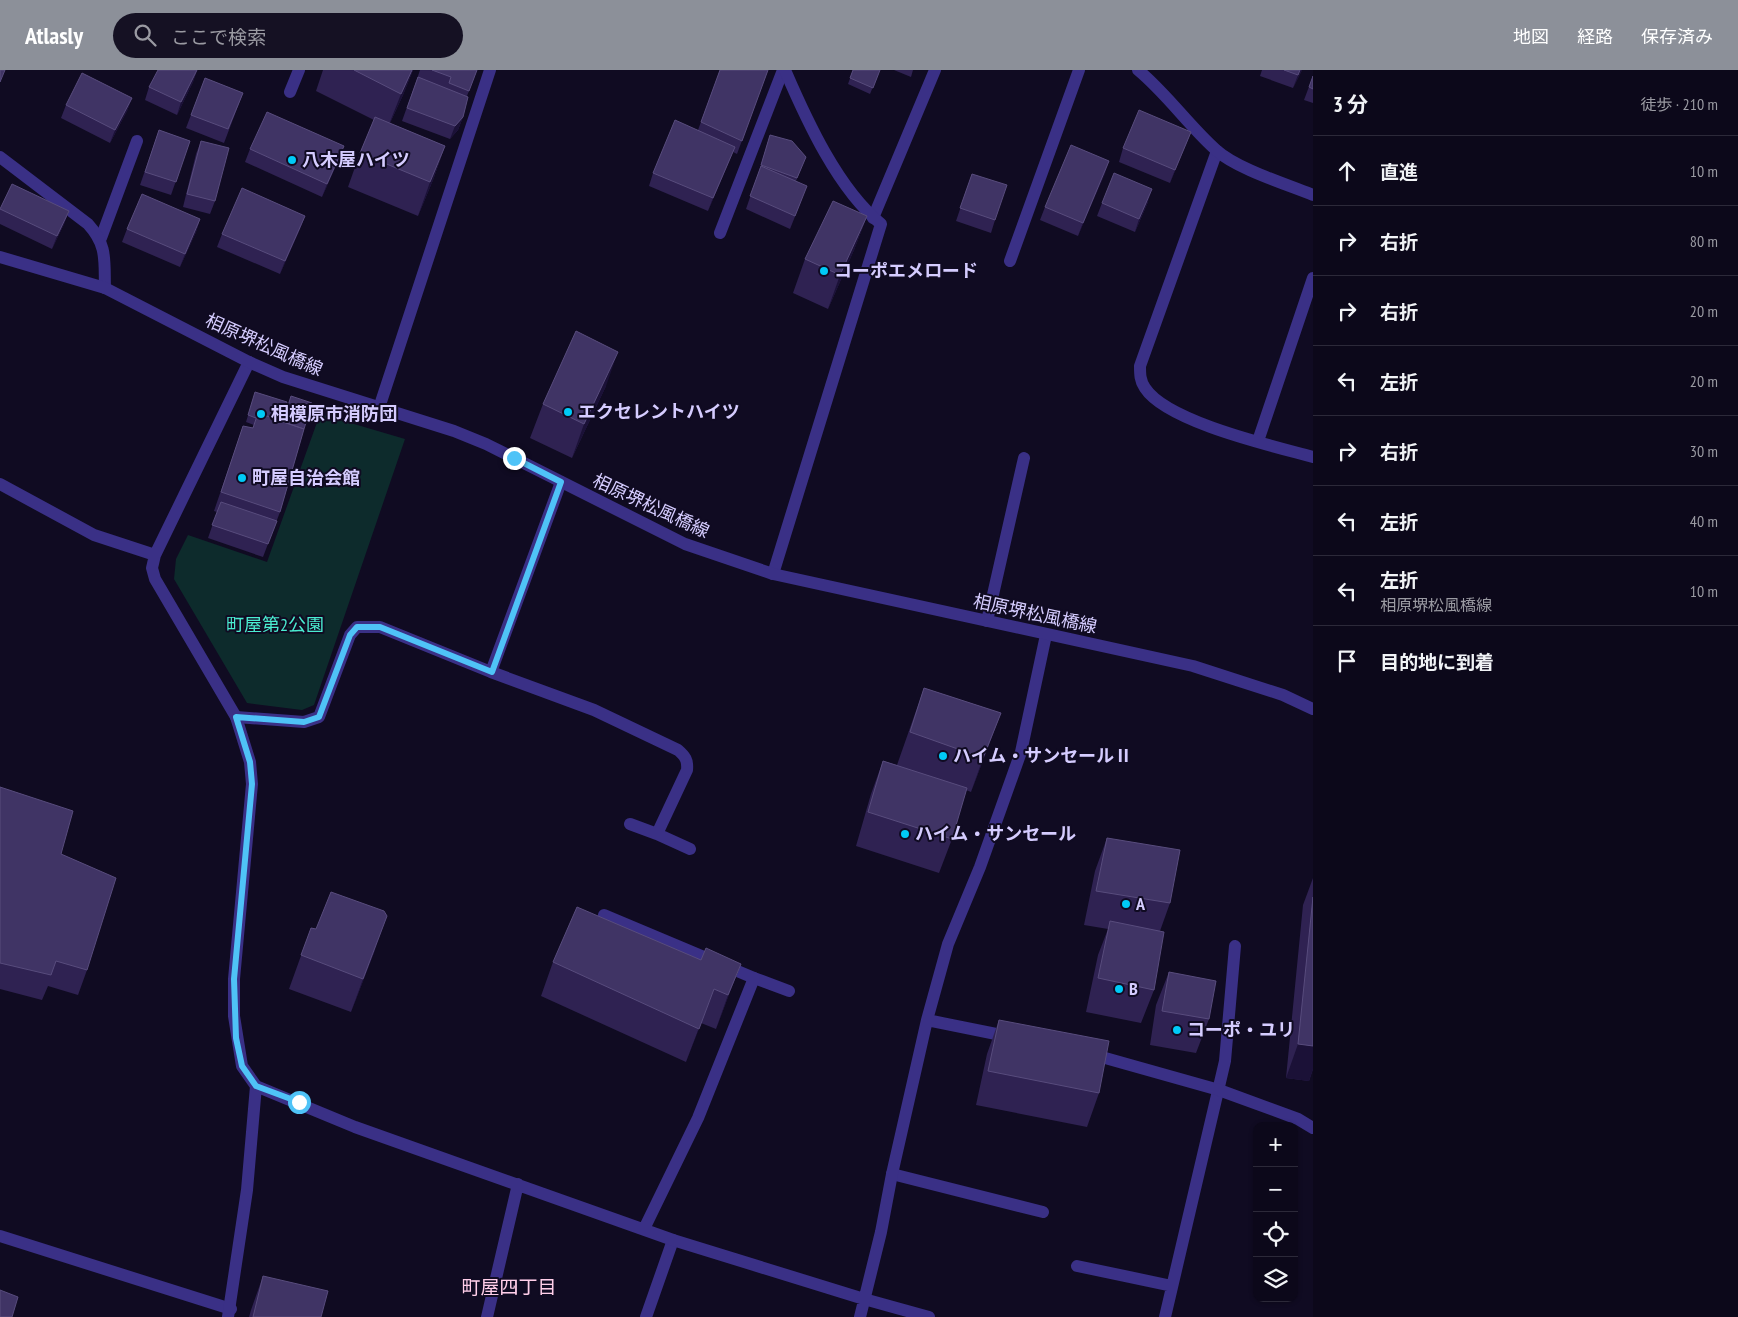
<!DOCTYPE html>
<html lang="ja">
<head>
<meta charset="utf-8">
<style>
	:root { --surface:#0c081a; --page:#151123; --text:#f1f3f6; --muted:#9a9aa2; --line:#2c2939; --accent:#8c9099 }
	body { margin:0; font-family:"PT Sans Narrow","Noto Sans JP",sans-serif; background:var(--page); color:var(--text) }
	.controls { position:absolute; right:15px; bottom:15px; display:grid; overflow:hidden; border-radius:10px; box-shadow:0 1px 4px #0004 }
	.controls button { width:45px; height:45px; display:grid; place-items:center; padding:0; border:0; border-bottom:1px solid var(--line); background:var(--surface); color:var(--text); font:25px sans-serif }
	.stop { position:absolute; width:15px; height:15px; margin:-11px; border:4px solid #4fc3f7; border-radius:50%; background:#fff }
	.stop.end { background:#4fc3f7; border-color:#fff; box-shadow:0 1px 5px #0008 }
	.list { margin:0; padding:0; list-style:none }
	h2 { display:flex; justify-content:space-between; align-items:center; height:65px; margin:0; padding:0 20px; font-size:21px }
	h2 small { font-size:16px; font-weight:400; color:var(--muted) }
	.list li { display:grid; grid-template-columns:32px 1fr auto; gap:15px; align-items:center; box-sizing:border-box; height:70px; padding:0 20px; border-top:1px solid var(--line) }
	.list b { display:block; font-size:19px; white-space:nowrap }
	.list p { margin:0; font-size:16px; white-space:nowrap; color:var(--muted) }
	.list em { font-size:16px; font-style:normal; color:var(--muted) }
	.icon { flex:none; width:28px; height:28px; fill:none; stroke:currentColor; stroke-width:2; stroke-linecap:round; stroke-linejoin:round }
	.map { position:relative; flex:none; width:1313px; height:1247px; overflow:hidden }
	header { display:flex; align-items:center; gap:30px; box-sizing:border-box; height:70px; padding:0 25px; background:var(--accent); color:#fff }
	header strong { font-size:24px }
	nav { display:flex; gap:28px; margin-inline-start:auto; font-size:18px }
	.search { width:350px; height:45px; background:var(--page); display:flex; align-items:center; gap:12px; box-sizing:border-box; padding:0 18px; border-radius:28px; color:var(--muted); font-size:19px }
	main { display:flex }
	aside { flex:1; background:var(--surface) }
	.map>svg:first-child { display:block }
	.green { fill:#0d2b2c }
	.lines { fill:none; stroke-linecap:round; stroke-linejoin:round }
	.service { stroke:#3a3086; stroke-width:12 }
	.minor { stroke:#3a3086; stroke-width:12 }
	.tertiary { stroke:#3a3086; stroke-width:12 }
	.wall { fill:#2f2252 }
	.shaded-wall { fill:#1b1137 }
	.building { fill:#403465; stroke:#584c7d }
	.route { stroke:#4fc3f7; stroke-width:6 }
	.poi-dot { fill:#00caf7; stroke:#100b22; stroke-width:2 }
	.labels { text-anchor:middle; stroke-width:4; stroke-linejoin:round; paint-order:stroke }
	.poi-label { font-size:18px; font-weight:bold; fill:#d5ccff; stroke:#100b22; text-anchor:start }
	.street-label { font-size:18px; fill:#d5ccff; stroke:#100b22 }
	.park-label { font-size:18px; fill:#4aecd0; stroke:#100b22 }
	.neighbourhood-label { font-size:19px; fill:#ffcee9; stroke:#100b22 }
</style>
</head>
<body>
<header>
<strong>Atlasly</strong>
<div class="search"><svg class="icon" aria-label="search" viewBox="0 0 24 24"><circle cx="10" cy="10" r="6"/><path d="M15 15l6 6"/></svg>ここで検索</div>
<nav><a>地図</a><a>経路</a><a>保存済み</a></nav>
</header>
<main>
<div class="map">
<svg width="1313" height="1247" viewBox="0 0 1313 1247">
	<rect width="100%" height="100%" fill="#100b22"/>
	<!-- green -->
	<path class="green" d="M 320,344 L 405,369 L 314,635 L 302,640 L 247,633 L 174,509 L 176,489 L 188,465 L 267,492 Z"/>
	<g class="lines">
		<!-- service -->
		<path class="service" d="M 290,22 L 299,0
			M 1217,81 L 1140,296 C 1140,304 1140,311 1145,318 C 1167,352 1273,376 1313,387
			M 873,148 L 935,0
			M 720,163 L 783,0
			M 101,168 L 137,71
			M 1010,191 L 1079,0
			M 379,338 L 490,0
			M 1258,371 L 1313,208
			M 987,551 L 1024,388
			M 491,602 L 594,640 L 678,680 C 685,686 688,690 687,700 L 657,764 L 690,779
			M 236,647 L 304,652 L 319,647 L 350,565 L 357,557 L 380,557 L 491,602 L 561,412
			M 630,754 L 657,764
			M 754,908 L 789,921
			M 892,1104 L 1043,1142
			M 0,1166 L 231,1239
			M 1077,1196 L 1172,1216
			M 864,1229 L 929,1247
			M 646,1247 L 673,1170
			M 1165,1247 L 1225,991 L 1235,876"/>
		<!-- minor -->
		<path class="minor" d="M 1138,0 C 1167,24 1188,55 1216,80 C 1237,99 1286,114 1313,125
			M 0,87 L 88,154 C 108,176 104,191 105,218
			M 0,414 L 94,465 L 155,485
			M 773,504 L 881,154 C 838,119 807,51 785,0
			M 604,845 L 754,908 L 698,1048 L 644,1159
			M 927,950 L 1011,967
			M 1091,984 L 1219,1020 L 1298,1049 L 1313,1058
			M 256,1016 L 355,1057 L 673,1170 L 864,1229
			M 228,1247 L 247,1120 L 256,1016 L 242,996 L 234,946 L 234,909 L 252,714 L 250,692 L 236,647 L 155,509 L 152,498 L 155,485 L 249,292
			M 487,1247 L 518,1114
			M 860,1247 L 881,1162 L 892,1104 L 927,950 L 948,874 L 980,797 L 1021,682 L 1046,565"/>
		<!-- tertiary -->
		<path class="tertiary" d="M 0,187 L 105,218 L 249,292 L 283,307 L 454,361 L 486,374 L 685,474 L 773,504 L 1193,596 L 1283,625 L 1313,639"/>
	</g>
	<!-- wall -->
	<path class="wall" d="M 197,0 L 193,12 L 177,45 L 145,30 L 149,17 Z
		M 323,0 L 413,0 L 403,25 L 390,53 L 445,76 L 433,110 L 418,146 L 348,117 L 360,83 L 374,50 L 316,21 Z
		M 420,0 L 477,0 L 467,26 L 463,47 L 458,60 L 450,69 L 402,51 L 417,9 Z
		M 720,0 L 768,0 L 737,84 L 733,82 L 708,141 L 649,116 L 653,103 L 698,60 Z
		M 853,0 L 880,0 L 870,24 L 848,14 Z
		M 894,0 L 913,0 L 911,7 Z
		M 1262,0 L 1302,0 L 1293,18 L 1260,6 Z
		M 1313,6 L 1313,33 L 1304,30 Z
		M 205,8 L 243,23 L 224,73 L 186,58 Z
		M 132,28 L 127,41 L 110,73 L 61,48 L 66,35 Z
		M 159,60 L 190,71 L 171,125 L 140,115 Z
		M 1191,62 L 1170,113 L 1119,92 L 1123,78 Z
		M 770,65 L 806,87 L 796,111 L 802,129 L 790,159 L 746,139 L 759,101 Z
		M 201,71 L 215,131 L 210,144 L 183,137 L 196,84 Z
		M 250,79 L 339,89 L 322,127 L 245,92 Z
		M 1109,91 L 1078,166 L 1040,150 L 1045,137 Z
		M 972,104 L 995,150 L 991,163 L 956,151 Z
		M 1148,132 L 1135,162 L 1097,146 L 1102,133 Z
		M 0,139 L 69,141 L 64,154 L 52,179 L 0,154 Z
		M 305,146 L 300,159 L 280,204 L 217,177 L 222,164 Z
		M 867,146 L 854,180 L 828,239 L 793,223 L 805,189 Z
		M 200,149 L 196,162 L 180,197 L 122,172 L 127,159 Z
		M 606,316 L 572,388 L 530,368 L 543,334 Z
		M 291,326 L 304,359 L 280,442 L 263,487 L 208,468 L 217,442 L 214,441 L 243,356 L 252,358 L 254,355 L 246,352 L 253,329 L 281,351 L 283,352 Z
		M 924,618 L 1001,643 L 971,722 L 966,720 L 952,769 L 939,803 L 856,776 L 871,724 L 883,691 L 897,695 Z
		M 0,717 L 61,784 L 87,900 L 78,925 L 48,916 L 42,930 L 0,919 Z
		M 1107,768 L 1170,833 L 1160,861 L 1154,920 L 1141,953 L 1086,942 L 1098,885 L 1108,859 L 1084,855 L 1095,801 Z
		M 1313,808 L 1313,999 L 1309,1011 L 1286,1008 L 1303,835 Z
		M 311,858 L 375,880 L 351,942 L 289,919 Z
		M 701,890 L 741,894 L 728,927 L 716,959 L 701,953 L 686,992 L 541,926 L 553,892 Z
		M 1169,902 L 1209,949 L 1196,983 L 1150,975 L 1156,935 Z
		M 999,950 L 1099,1023 L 1087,1057 L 976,1035 L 987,984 Z
		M 263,1206 L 321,1247 L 249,1247 L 251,1240 Z"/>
	<!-- shaded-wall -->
	<path class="shaded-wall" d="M 197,0 L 193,12 L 177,45 L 181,32 Z
		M 412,0 L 413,0 L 403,25 L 388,57 L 401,24 Z
		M 1300,0 L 1302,0 L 1293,18 L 1298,5 Z
		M 132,28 L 127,41 L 110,73 L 115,60 Z
		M 463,47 L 458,60 L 450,69 L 455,56 Z
		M 1191,62 L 1186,75 L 1170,113 L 1175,100 Z
		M 344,76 L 339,89 L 322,127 L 327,114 Z
		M 445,76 L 433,110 L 418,146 L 430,112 Z
		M 735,77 L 730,90 L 708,141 L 713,128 Z
		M 1109,91 L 1105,104 L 1078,166 L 1083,153 Z
		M 1152,119 L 1148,132 L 1135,162 L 1139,149 Z
		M 69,141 L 64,154 L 52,179 L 57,166 Z
		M 305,146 L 300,159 L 280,204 L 285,191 Z
		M 867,146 L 854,180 L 828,239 L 840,205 Z
		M 200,149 L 196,162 L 180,197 L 185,184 Z
		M 618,282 L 606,316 L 572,388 L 584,354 Z
		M 1001,643 L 988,677 L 971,722 L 983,688 Z
		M 387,846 L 375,880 L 351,942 L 363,909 Z
		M 741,894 L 728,927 L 716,959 L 728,925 Z
		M 714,919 L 701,953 L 686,992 L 699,959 Z
		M 1298,974 L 1313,976 L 1313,999 L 1309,1011 L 1286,1008 Z"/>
	<!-- building -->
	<path class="building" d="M 0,0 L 5,0 L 0,12 Z
		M 158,0 L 197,0 L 181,32 L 149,17 Z
		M 354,0 L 412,0 L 401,24 Z
		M 432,0 L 477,0 L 469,21 L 449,13 L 451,7 Z
		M 720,0 L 768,0 L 742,71 L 701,52 Z
		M 853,0 L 880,0 L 873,18 L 850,8 Z
		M 1284,0 L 1300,0 L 1298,5 Z
		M 82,3 L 132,28 L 115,60 L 66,35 Z
		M 1313,6 L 1313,19 L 1309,17 Z
		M 418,7 L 468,27 L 463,47 L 455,56 L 407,38 Z
		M 205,8 L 243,23 L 228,59 L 191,45 Z
		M 1139,40 L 1191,62 L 1175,100 L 1123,78 Z
		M 267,42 L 344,76 L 327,114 L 250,79 Z
		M 375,47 L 445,76 L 430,112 L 360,83 Z
		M 675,50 L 735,77 L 713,128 L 653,103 Z
		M 159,60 L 190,71 L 176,112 L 145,102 Z
		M 770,65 L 792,71 L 806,87 L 797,108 L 761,95 Z
		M 201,71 L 229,78 L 215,131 L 187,124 Z
		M 1071,75 L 1109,91 L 1083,153 L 1045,137 Z
		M 761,96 L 807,116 L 795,146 L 750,126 Z
		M 1114,103 L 1152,119 L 1139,149 L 1102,133 Z
		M 972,104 L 1007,115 L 995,150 L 960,138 Z
		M 12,114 L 69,141 L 57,166 L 0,139 Z
		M 242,118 L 305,146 L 285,191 L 222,164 Z
		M 142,124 L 200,149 L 185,184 L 127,159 Z
		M 833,131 L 867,146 L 840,205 L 805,189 Z
		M 576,261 L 618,282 L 584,354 L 543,334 Z
		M 255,322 L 287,332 L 281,351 L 258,343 L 256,348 L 248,345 Z
		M 291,326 L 312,333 L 304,359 L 283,352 Z
		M 258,343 L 304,359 L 280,442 L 221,422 L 243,356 L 253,358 Z
		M 221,432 L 277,451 L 268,474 L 212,455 Z
		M 924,618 L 1001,643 L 983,688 L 910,662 Z
		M 883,691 L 967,718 L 952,769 L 868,742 Z
		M 0,717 L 73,741 L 61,784 L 116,808 L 87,900 L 56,891 L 51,905 L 0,893 Z
		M 1107,768 L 1180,780 L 1170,833 L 1096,821 Z
		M 331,822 L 384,841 L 387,846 L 363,909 L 301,885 L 311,858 L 316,859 Z
		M 1313,827 L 1313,976 L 1298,974 Z
		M 577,837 L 701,890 L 706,878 L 741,894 L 728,925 L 714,919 L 699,959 L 553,892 Z
		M 1110,851 L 1164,862 L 1154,920 L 1098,908 Z
		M 1169,902 L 1216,911 L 1209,949 L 1162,941 Z
		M 999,950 L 1109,971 L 1099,1023 L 988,1001 Z
		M 263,1206 L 328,1221 L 321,1247 L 253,1247 Z
		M 0,1220 L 18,1227 L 12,1247 L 0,1247 Z"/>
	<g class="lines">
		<!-- route -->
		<path class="route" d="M 299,1032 L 256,1016 L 242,996 L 236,968 L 234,909 L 252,714 L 250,692 L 236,647 L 304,652 L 319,647 L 350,565 L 357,557 L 380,557 L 492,602 L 561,412 L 514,388"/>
	</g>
	<!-- markers -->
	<g class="poi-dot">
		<circle cx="292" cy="90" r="5"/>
		<circle cx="824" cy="201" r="5"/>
		<circle cx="568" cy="342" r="5"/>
		<circle cx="261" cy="344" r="5"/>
		<circle cx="242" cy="408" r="5"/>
		<circle cx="943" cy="686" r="5"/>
		<circle cx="905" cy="764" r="5"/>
		<circle cx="1126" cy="834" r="5"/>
		<circle cx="1119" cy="919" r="5"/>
		<circle cx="1177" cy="960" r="5"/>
	</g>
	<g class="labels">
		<!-- poi labels -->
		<g class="poi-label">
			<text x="302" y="96">八木屋ハイツ</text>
			<text x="834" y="207">コーポエメロード</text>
			<text x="578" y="348">エクセレントハイツ</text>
			<text x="271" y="350">相模原市消防団</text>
			<text x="252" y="414">町屋自治会館</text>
			<text x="953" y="692">ハイム・サンセールⅡ</text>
			<text x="915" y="770">ハイム・サンセール</text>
			<text x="1136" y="840">A</text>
			<text x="1129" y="925">B</text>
			<text x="1187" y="966">コーポ・ユリ</text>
		</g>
		<!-- street labels -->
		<g class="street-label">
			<text transform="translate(264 275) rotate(24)" y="6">相原堺松風橋線</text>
			<text transform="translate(651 436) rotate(25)" y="6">相原堺松風橋線</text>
			<text transform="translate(1035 544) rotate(12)" y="6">相原堺松風橋線</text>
		</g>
		<!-- park labels -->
		<g class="park-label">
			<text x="275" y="561">町屋第2公園</text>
		</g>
		<!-- neighbourhood labels -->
		<g class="neighbourhood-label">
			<text x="509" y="1224">町屋四丁目</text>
		</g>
	</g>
</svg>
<div class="controls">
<button>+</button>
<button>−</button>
<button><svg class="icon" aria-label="locate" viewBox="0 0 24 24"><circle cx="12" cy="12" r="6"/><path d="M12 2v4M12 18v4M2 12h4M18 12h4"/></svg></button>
<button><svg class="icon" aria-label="layers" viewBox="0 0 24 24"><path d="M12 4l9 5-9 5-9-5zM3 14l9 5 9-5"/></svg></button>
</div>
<div class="stop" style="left:299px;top:1032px"></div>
<div class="stop end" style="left:514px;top:388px"></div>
</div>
<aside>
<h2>3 分<small>徒歩 · 210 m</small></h2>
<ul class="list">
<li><svg class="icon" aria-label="ahead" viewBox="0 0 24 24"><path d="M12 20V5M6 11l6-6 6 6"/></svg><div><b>直進</b></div><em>10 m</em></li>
<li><svg class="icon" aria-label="right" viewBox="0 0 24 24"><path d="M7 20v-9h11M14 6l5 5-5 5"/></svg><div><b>右折</b></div><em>80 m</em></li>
<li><svg class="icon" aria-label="right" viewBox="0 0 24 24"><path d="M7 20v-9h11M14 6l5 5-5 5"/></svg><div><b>右折</b></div><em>20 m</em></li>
<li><svg class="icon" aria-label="left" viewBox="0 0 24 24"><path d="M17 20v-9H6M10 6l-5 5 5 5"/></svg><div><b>左折</b></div><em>20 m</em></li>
<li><svg class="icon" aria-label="right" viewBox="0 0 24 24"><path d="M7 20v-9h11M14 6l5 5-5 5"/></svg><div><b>右折</b></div><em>30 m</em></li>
<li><svg class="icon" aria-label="left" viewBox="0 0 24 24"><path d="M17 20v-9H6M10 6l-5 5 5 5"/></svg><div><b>左折</b></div><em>40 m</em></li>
<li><svg class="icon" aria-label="left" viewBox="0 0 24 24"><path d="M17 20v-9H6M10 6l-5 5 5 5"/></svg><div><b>左折</b><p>相原堺松風橋線</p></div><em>10 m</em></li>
<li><svg class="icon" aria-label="arrive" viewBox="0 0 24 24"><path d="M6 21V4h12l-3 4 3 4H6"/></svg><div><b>目的地に到着</b></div></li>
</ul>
</aside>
</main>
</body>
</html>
